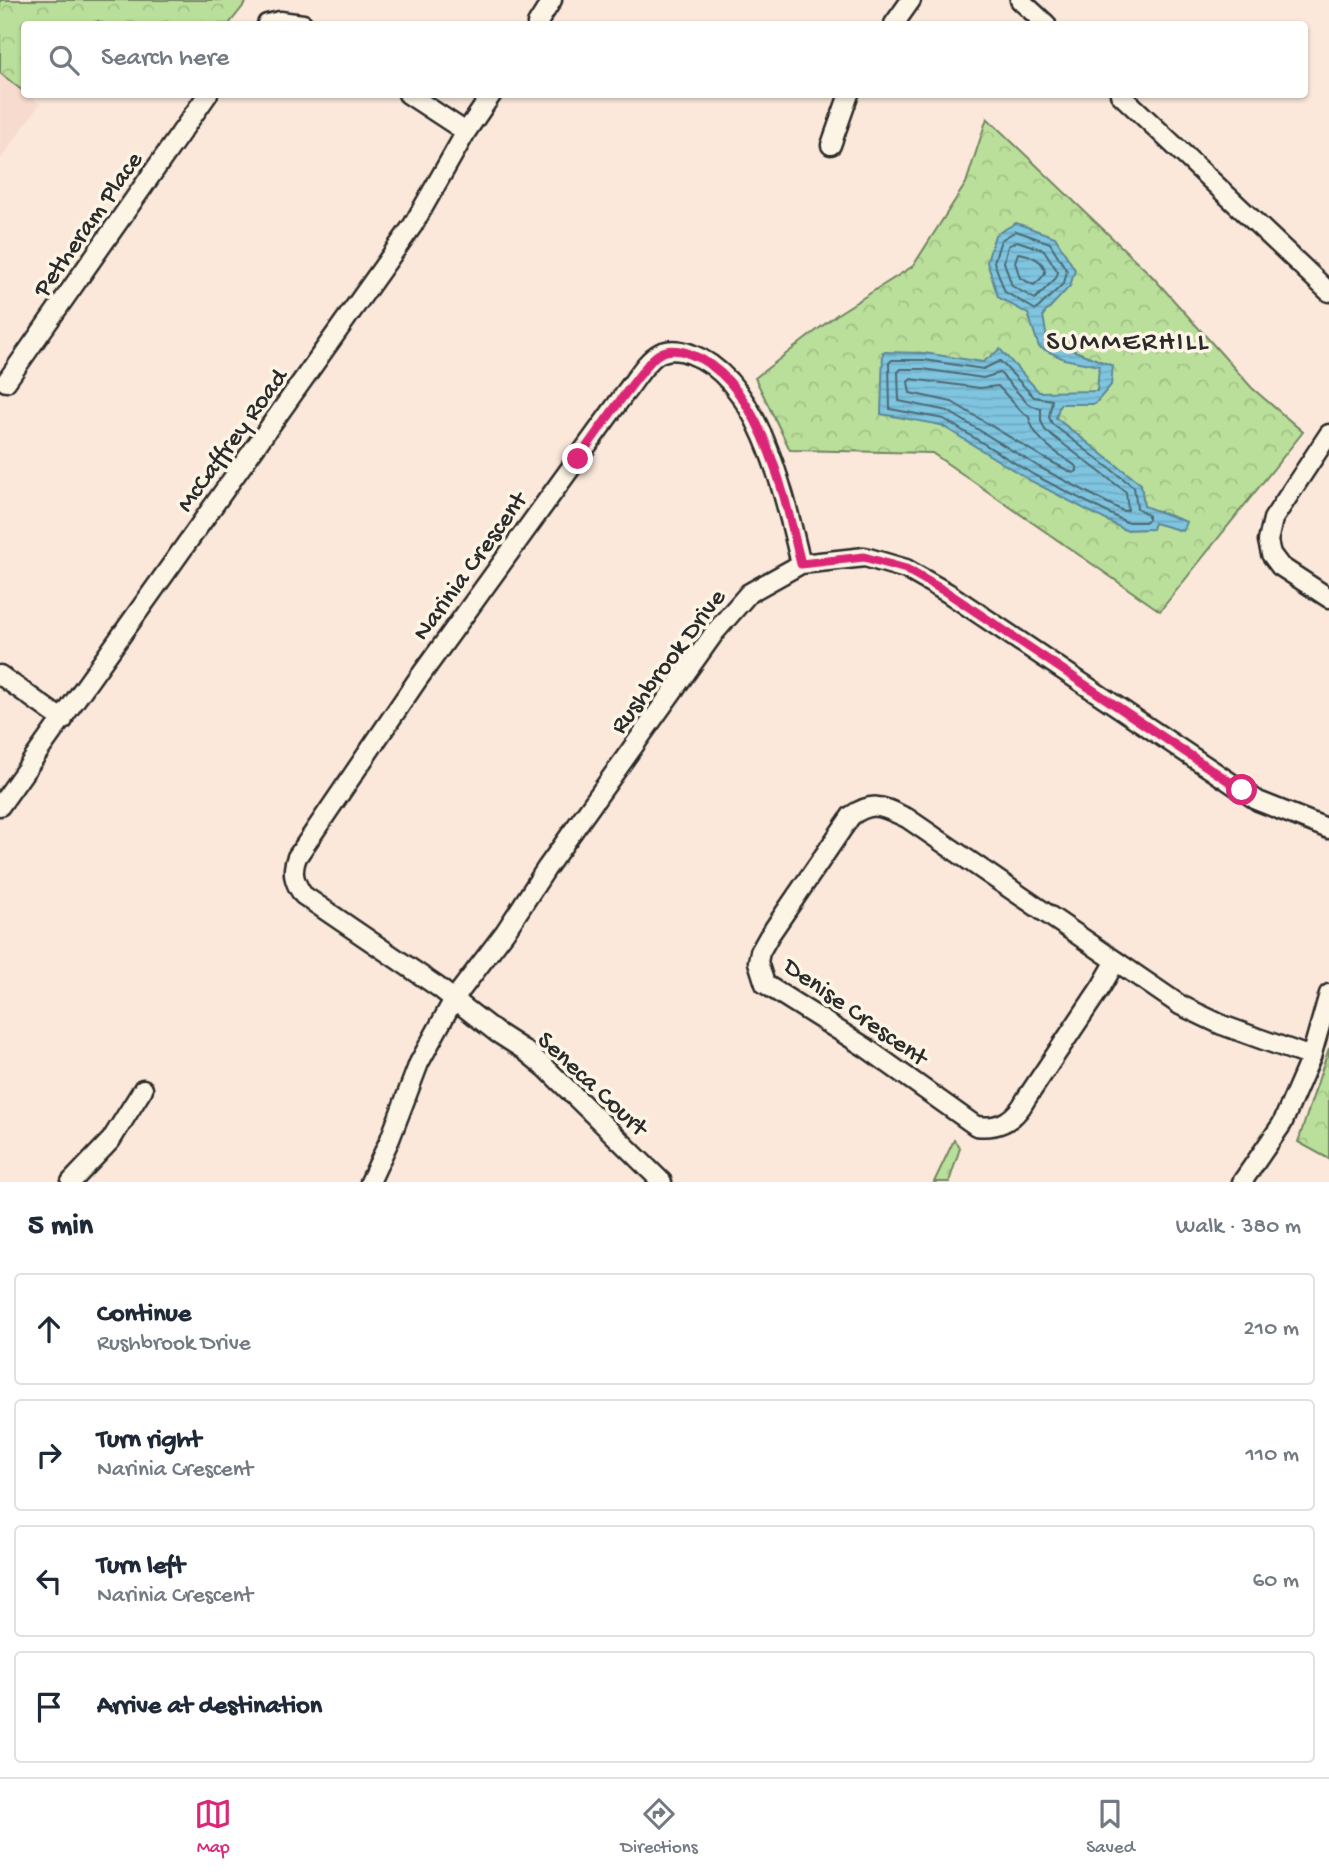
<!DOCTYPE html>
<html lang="en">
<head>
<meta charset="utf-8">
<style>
	:root { --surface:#fff; --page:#f6f6f7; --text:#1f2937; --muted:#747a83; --line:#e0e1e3; --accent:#db2777 }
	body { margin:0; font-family:"Gochi Hand",sans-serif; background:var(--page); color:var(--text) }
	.stop { position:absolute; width:21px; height:21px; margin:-16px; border:5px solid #db2777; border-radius:50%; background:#fff }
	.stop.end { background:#db2777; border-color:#fff; box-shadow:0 2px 7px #0008 }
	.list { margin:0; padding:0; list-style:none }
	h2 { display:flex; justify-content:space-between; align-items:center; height:91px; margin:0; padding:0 28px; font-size:30px }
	h2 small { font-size:23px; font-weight:400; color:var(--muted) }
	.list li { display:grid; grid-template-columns:46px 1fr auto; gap:21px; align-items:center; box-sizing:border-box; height:112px; margin:0 14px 14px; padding:0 14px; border:2px solid var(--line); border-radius:7px }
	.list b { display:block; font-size:26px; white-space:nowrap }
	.list p { margin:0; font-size:23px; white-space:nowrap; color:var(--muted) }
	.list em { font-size:23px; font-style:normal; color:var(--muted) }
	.icon { flex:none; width:38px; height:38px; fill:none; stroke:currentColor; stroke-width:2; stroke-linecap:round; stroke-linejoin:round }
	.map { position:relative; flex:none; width:1329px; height:1182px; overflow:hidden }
	.search { position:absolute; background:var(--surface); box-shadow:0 2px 5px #0004; left:21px; right:21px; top:21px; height:77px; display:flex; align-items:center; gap:18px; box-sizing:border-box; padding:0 24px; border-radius:7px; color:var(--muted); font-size:26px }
	.sheet { height:595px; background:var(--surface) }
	nav { display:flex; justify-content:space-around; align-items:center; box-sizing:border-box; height:98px; border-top:2px solid var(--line); background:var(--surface); font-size:19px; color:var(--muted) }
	nav a { display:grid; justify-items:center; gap:4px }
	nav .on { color:var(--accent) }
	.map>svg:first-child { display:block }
	.built { fill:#f7dbcf }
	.park { fill:url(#park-crowns); stroke:#728562; stroke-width:2 }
	.water { fill:url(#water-rules); stroke:#5d8798; stroke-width:2 }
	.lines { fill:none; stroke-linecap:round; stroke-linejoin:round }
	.shore { stroke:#4d6973; stroke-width:2 }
	.minor-casing { stroke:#2b2b2b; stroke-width:23 }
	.minor { stroke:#fcf5e5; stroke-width:18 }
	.route { stroke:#db2777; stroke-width:9 }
	.labels { text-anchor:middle; stroke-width:7; stroke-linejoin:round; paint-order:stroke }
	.street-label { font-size:26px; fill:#2b2b2b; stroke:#fcf5e5 }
	.neighbourhood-label { font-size:28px; letter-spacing:2px; fill:#2b2b2b; stroke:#fcf5e5 }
</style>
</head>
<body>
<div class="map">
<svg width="1329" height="1182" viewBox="0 0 1329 1182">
	<defs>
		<pattern id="park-crowns" width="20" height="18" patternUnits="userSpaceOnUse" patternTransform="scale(1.75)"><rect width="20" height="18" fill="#badf9a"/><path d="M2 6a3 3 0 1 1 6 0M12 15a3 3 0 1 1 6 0" fill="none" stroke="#a0c085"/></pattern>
		<pattern id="water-rules" width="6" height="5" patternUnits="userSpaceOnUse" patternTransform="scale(1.75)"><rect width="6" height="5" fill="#7fc5e0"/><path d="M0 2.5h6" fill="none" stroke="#6ea9c0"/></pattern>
	</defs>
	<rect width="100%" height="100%" fill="#fbe8da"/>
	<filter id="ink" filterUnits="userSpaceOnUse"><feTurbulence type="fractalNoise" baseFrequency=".0143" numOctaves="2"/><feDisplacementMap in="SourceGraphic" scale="14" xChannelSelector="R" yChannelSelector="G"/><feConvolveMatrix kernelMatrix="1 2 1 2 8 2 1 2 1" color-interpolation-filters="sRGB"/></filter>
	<g filter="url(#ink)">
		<!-- built -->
		<path class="built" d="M 0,73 L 24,92 L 24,94 L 28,95 L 40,104 L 0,160 Z"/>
		<!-- park -->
		<path class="park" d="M 0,0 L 248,0 L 229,24 L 104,24 L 98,21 L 95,24 L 24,24 L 24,92 L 0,73 Z
			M 987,118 L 1152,276 L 1252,388 L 1303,432 L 1160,611 L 932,453 L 790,450 L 755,378 L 839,313 L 913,266 L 966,183 Z
			M 1329,1048 L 1329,1159 L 1298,1142 Z
			M 954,1140 L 960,1148 L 949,1182 L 934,1182 Z"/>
		<!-- water -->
		<path class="water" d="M 1016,223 L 1055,237 L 1075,270 L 1070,286 L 1043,315 L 1047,340 L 1113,366 L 1111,385 L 1095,404 L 1060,404 L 1056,418 L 1141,484 L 1144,506 L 1187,522 L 1183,531 L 1154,523 L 1152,529 L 1125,530 L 1031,481 L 941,425 L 881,414 L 883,352 L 924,353 L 983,362 L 1000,349 L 1039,392 L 1097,391 L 1099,366 L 1064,359 L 1039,347 L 1028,314 L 998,297 L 987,262 L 995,235 Z"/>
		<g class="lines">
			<!-- shore -->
			<path class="shore" d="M 1016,231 L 1050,243 L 1067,271 L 1064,283 L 1036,310 L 1005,292 L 994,262 L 1001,240 Z
				M 1017,241 L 1044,250 L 1058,272 L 1056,278 L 1035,299 L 1012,286 L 1004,262 L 1008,246 Z
				M 1018,253 C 1027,254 1044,259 1045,272 C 1045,276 1037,282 1034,285 L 1020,278 L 1015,262 Z
				M 892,360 L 924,360 L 983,369 L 1000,361 L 1034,397 L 1052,400 L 1049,417 L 1052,424 L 1134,487 L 1137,508 L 1148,515 L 1148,519 L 1145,522 L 1126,522 L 1034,475 L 944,419 L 890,409 L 889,363 Z
				M 901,369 L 923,369 L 983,378 L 1000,373 L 1028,404 L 1041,409 L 1041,421 L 1045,430 L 1126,492 L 1128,510 L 1123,511 L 1039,467 L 948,411 L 899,401 L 898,372 Z
				M 911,379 L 980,388 L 998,386 L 1020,410 L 1029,417 C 1034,441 1058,453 1077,467 L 1077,471 L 1073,473 L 1044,458 L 952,402 L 910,393 L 908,382 Z"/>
			<!-- minor casing -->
			<g class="minor-casing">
				<path id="minor" d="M 1020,0 L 1046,24
					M 267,24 L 280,21 L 303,24
					M 537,24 L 552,0
					M 894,24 L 911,0
					M 408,94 L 466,132
					M 1120,94 L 1329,292
					M 831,145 L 849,94
					M 6,382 L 208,94
					M 1329,434 L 1273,519 L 1268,541 L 1271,554 L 1280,566 L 1329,598
					M 0,675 L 63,720
					M 0,806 L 413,225 L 466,132 L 492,94
					M 1116,961 L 1101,987 L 1026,1099 C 1015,1120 1000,1129 976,1126 L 865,1047 L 765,984 L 758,962 L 760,952 L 769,936 L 851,816 C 874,800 883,807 907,818 L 1180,1005 L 1222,1025 L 1311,1057
					M 71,1182 L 111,1140 L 143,1089
					M 370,1182 L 390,1139 L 419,1063 L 454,999 L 505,932 L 546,869 L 715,632 L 749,593 L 801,564 L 865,557 L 906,569 L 948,593 L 1258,801 L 1329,829
					M 662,1182 L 546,1068 L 524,1050 L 496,1032 L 438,987 L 303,895 C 294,882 291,872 297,857 L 418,679 L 625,393 C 635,381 646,360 660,353 C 671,348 681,350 691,354 C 761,380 785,499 801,564
					M 1242,1182 L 1282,1124 L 1311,1057 L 1329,994"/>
			</g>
			<!-- minor -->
			<use href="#minor" class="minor"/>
		</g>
	</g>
	<g class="lines" filter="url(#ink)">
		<!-- route -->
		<path class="route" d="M 578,459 C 597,432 617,404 638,377 C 644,370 651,358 659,354 C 669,348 680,350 690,354 C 761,380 785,498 801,564 L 864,557 L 906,569 L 948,593 L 1242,790"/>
	</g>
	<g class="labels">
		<!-- street labels -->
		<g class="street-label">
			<text transform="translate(86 223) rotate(-55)" y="9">Petheram Place</text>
			<text transform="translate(230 439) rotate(-54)" y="9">McCaffrey Road</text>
			<text transform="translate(468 565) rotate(-54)" y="9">Narinia Crescent</text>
			<text transform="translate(666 660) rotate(-53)" y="9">Rushbrook Drive</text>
			<text transform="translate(857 1010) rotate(35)" y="9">Denise Crescent</text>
			<text transform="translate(594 1082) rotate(43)" y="9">Seneca Court</text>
		</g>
		<!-- neighbourhood labels -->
		<g class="neighbourhood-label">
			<text x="1128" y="349">SUMMERHILL</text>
		</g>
	</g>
</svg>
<div class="stop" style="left:1242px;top:790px"></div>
<div class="stop end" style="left:578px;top:459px"></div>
<div class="search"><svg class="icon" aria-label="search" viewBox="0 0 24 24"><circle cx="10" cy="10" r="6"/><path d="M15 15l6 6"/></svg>Search here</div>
</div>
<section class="sheet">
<h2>5 min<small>Walk · 380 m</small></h2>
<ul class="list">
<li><svg class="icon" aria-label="ahead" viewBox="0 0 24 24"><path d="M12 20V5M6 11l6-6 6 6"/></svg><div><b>Continue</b><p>Rushbrook Drive</p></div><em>210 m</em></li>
<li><svg class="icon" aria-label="right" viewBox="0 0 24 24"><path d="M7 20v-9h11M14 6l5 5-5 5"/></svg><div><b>Turn right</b><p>Narinia Crescent</p></div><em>110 m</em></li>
<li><svg class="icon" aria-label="left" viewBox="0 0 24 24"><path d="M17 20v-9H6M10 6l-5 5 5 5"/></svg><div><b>Turn left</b><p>Narinia Crescent</p></div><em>60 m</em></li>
<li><svg class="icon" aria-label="arrive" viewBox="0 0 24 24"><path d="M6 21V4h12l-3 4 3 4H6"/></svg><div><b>Arrive at destination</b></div></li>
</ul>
</section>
<nav>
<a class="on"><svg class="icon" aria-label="map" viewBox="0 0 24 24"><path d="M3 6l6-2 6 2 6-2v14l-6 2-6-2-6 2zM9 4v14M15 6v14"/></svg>Map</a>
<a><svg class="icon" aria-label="directions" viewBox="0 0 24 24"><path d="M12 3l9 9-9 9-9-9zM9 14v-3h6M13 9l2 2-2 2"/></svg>Directions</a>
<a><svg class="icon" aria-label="saved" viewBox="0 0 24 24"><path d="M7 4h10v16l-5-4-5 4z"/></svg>Saved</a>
</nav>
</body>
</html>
